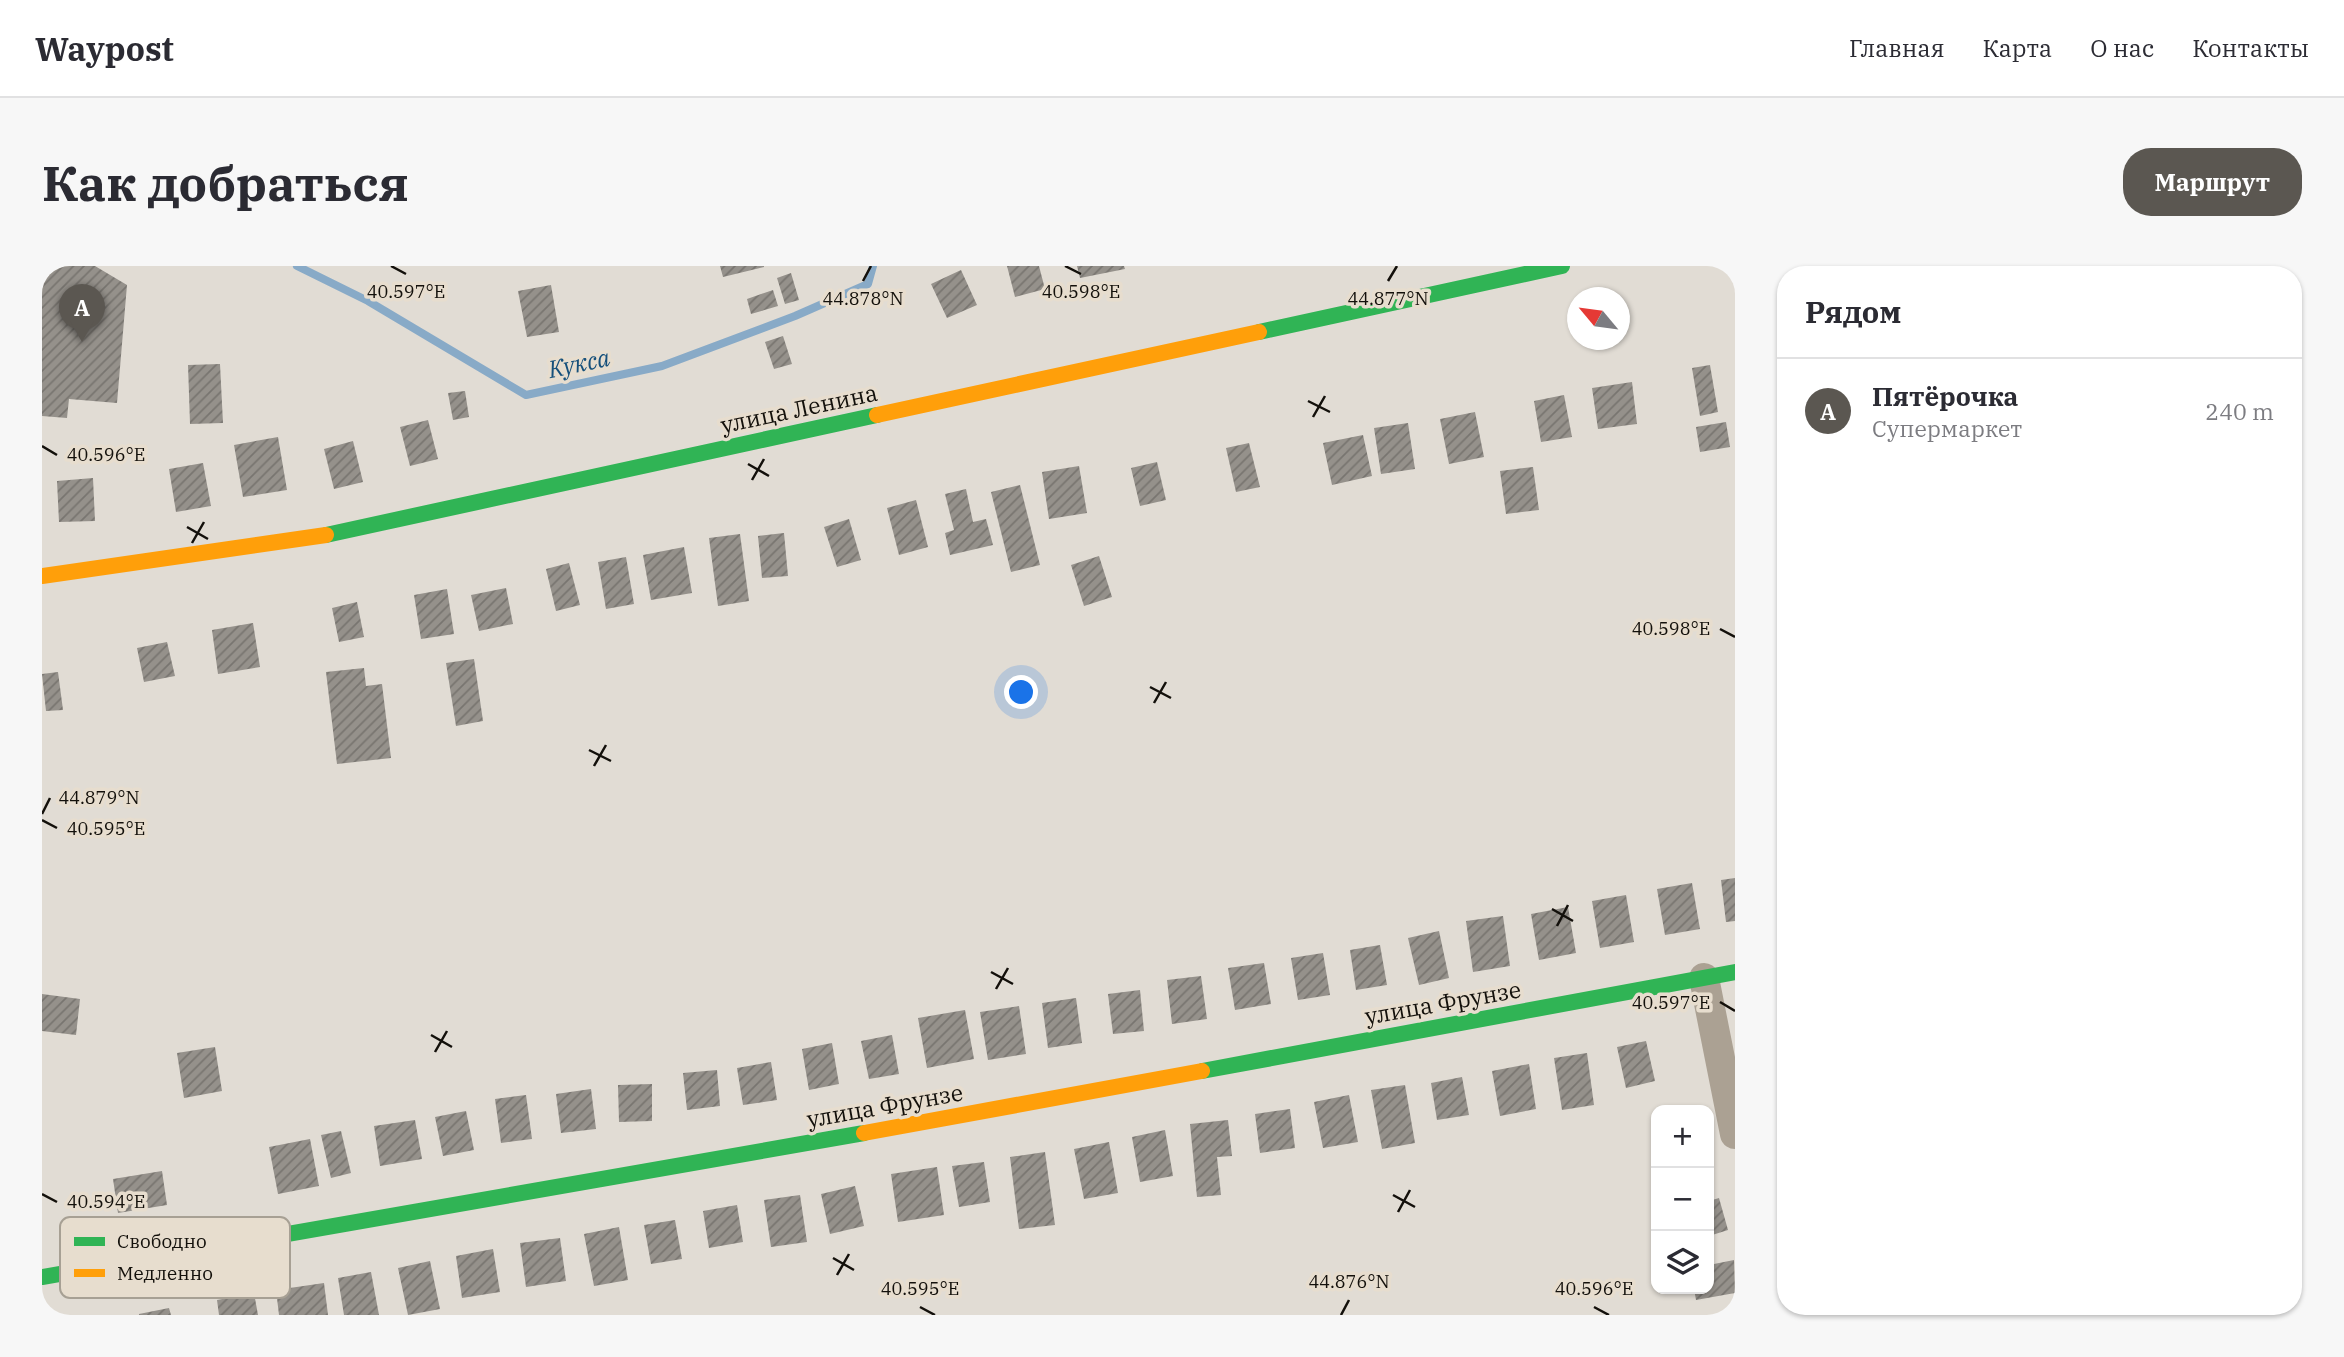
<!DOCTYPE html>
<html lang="ru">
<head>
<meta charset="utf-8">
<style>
	:root { --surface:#fff; --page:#f7f7f7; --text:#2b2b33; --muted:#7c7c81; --line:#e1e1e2; --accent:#5b5751 }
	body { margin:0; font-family:"IBM Plex Serif",serif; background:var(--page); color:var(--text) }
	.controls { position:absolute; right:21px; bottom:21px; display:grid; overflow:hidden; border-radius:14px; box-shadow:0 2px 5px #0004 }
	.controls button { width:63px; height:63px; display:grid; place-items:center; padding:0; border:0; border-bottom:2px solid var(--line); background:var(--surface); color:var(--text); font:35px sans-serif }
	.compass { position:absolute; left:1525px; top:21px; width:63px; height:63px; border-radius:50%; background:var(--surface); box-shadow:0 2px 5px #0004; rotate:299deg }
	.you { position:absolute; left:980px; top:427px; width:24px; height:24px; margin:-18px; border:5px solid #fff; border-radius:50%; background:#1a73e8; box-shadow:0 0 0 10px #1a73e833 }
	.badge { display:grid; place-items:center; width:46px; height:46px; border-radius:50%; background:var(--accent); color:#fff; font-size:23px; font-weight:700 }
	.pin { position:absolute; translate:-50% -58px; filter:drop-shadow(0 2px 4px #0008) }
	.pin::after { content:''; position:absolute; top:37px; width:24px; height:21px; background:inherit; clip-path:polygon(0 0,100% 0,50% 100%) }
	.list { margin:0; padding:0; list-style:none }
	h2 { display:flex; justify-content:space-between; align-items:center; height:91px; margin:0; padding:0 28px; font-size:30px }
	h2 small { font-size:23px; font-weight:400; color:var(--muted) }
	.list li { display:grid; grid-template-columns:46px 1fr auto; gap:21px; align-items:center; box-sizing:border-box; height:105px; padding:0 28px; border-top:2px solid var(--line) }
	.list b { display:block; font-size:26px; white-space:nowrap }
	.list p { margin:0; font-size:23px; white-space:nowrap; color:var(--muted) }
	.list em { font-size:23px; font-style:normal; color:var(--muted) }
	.icon { flex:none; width:38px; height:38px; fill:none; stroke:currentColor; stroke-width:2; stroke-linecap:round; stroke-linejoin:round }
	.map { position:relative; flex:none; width:1693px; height:1049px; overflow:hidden; border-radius:28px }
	header { display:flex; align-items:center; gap:42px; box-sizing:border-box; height:98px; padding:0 35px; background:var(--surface); border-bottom:2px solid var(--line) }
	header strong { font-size:33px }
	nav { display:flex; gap:38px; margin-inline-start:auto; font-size:24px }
	.intro { display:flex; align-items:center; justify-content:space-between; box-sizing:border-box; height:168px; padding:0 42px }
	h1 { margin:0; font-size:49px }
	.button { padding:18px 32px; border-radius:28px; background:var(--accent); color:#fff; font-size:24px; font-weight:700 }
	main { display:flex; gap:42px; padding:0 42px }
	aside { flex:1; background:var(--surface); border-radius:28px; box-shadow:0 2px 5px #0004 }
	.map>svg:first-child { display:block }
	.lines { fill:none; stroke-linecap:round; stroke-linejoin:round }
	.stream { stroke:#88aac7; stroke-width:8 }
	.building { fill:url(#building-hatch) }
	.street { stroke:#aba193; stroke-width:30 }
	.fast { stroke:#30b455; stroke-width:16 }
	.slow { stroke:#ff9f0a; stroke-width:16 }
	.ticks { fill:none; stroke:#13100b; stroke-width:2.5 }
	.labels { text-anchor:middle; stroke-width:7; stroke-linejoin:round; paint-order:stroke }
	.street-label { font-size:23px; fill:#13100b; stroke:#e7ddce }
	.water-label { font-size:24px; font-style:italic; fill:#16507b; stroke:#e7ddce }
	.key { fill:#e7ddce; stroke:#a7a094; stroke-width:2 }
	.key-label { font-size:19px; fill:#13100b }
	.ticks-label { font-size:18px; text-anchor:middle; fill:#13100b; stroke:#e7ddce; stroke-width:7; stroke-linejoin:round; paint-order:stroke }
</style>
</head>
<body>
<header>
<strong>Waypost</strong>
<nav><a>Главная</a><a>Карта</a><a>О нас</a><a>Контакты</a></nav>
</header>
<div class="intro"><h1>Как добраться</h1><a class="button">Маршрут</a></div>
<main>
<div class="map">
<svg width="1693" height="1049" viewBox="0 0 1693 1049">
	<defs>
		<pattern id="building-hatch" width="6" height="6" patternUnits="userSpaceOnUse" patternTransform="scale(1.75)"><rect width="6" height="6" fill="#95918b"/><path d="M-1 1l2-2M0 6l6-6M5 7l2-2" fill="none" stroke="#787570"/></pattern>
	</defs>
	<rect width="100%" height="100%" fill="#e1dcd4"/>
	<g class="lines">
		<!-- stream -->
		<path class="stream" d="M 255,0 L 326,35 L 484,129 L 620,100 L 753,50 L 826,18 L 831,0"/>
	</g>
	<!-- building -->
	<path class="building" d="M 0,0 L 53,0 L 85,19 L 75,137 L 27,133 L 25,152 L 0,150 Z
		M 678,0 L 722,0 L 722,1 L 681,11 Z
		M 965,0 L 997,0 L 1003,23 L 973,31 Z
		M 1035,0 L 1082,0 L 1083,3 L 1038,12 Z
		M 919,4 L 935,39 L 905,52 L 889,18 Z
		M 749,7 L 757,34 L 743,38 L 735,12 Z
		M 509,19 L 517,66 L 485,71 L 476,25 Z
		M 731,24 L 736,40 L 709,48 L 705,33 Z
		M 741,70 L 750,98 L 732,103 L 723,76 Z
		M 178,98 L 181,157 L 148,158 L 146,99 Z
		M 1668,99 L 1676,146 L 1658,150 L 1650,102 Z
		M 1590,116 L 1595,158 L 1556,163 L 1550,122 Z
		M 423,125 L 427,151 L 411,154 L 406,127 Z
		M 1522,129 L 1530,171 L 1499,176 L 1492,135 Z
		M 1433,146 L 1442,191 L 1407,198 L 1398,153 Z
		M 386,154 L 396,193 L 368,200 L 358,161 Z
		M 1684,156 L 1688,181 L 1658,186 L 1654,161 Z
		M 1366,157 L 1373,203 L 1339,208 L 1332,162 Z
		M 1321,169 L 1330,210 L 1290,219 L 1281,177 Z
		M 236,171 L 245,224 L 201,231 L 192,179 Z
		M 311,175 L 321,216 L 292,223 L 282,183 Z
		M 1207,177 L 1218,221 L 1194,226 L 1184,182 Z
		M 1115,196 L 1124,234 L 1098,240 L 1089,202 Z
		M 161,197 L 169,240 L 134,246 L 127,203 Z
		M 1037,200 L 1045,247 L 1007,253 L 1000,206 Z
		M 1491,201 L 1497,244 L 1464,248 L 1458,205 Z
		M 51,212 L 53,255 L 17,256 L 15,215 Z
		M 978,219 L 998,299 L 969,306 L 949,226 Z
		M 924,223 L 931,256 L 944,253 L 951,279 L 908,289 L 903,267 L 912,264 L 903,228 Z
		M 874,234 L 886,281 L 857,289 L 845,242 Z
		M 807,253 L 819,294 L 795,301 L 782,261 Z
		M 742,267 L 746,310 L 720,312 L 716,270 Z
		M 698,268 L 707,335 L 676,340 L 667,272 Z
		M 642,281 L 650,327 L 609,334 L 601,289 Z
		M 1057,290 L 1070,331 L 1042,340 L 1029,299 Z
		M 584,291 L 592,338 L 564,343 L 556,296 Z
		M 527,297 L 538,339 L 514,345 L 504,303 Z
		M 464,322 L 471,358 L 437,365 L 429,329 Z
		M 405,323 L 412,368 L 379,373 L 372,329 Z
		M 315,336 L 322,371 L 297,376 L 290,342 Z
		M 211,357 L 218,401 L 176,408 L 170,364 Z
		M 125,376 L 133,410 L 102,416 L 95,382 Z
		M 432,393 L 441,455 L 414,460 L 404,397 Z
		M 322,402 L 324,420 L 340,418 L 349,492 L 295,498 L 284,406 Z
		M 16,406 L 21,444 L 4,445 L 0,408 Z
		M 1693,612 L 1693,655 L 1684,656 L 1679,614 Z
		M 1650,617 L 1658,663 L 1623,669 L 1615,623 Z
		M 1584,629 L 1592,676 L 1558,682 L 1550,635 Z
		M 1526,641 L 1534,687 L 1497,694 L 1489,648 Z
		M 1461,650 L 1468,700 L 1431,706 L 1424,655 Z
		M 1397,665 L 1407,712 L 1377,719 L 1366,672 Z
		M 1338,679 L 1345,719 L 1314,724 L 1308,684 Z
		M 1281,687 L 1288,729 L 1256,734 L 1249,692 Z
		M 1222,697 L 1229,738 L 1193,744 L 1186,702 Z
		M 1159,710 L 1165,753 L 1130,758 L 1125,714 Z
		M 1098,724 L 1102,765 L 1071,768 L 1066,728 Z
		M 0,728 L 38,733 L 34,769 L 0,765 Z
		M 1034,732 L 1040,777 L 1006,782 L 1000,737 Z
		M 977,740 L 984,788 L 946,794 L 938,746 Z
		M 923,744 L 932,793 L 885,802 L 876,752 Z
		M 850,769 L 857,808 L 827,813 L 819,775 Z
		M 1604,775 L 1613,815 L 1584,822 L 1575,781 Z
		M 790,777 L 797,818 L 767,824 L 760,783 Z
		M 173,781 L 180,825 L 142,832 L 135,787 Z
		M 1545,787 L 1552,839 L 1520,844 L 1512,792 Z
		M 729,796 L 735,834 L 701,839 L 695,802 Z
		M 1487,798 L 1494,843 L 1458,850 L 1450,805 Z
		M 675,804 L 678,840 L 645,844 L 641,807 Z
		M 1420,811 L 1427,849 L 1395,854 L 1389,817 Z
		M 610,818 L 610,855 L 577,856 L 576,819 Z
		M 1363,819 L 1373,877 L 1340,883 L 1329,824 Z
		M 549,823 L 554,863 L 519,867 L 514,828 Z
		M 484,829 L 490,873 L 459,877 L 453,833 Z
		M 1307,829 L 1316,876 L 1281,882 L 1272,836 Z
		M 1248,843 L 1253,882 L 1218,887 L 1213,848 Z
		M 424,845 L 432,884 L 401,890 L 393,851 Z
		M 373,854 L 380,893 L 338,900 L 332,860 Z
		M 1186,854 L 1190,890 L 1175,891 L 1179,929 L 1155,931 L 1148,858 Z
		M 1123,864 L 1131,910 L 1098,916 L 1090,871 Z
		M 299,865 L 309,907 L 289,912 L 279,869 Z
		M 268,873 L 277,920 L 236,928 L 227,881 Z
		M 1067,876 L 1076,927 L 1042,933 L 1032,883 Z
		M 1003,886 L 1013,959 L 977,963 L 968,891 Z
		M 942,896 L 948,936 L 917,941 L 910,900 Z
		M 895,901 L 902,949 L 856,956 L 849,908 Z
		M 120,905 L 125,939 L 76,947 L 71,913 Z
		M 813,920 L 822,960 L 788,968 L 779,928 Z
		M 758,929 L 765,976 L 729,981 L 722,934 Z
		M 1677,932 L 1686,964 L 1667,970 L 1667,935 Z
		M 695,939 L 701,976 L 667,982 L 661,945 Z
		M 633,954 L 640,993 L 609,998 L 602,959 Z
		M 577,961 L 586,1014 L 552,1020 L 542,968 Z
		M 518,972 L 524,1015 L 484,1021 L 478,977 Z
		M 451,983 L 458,1026 L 420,1032 L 414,990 Z
		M 1692,994 L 1693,1027 L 1654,1034 L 1652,1023 L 1667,1023 L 1667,999 Z
		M 388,995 L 398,1043 L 366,1049 L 356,1002 Z
		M 329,1006 L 337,1049 L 302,1049 L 296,1012 Z
		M 282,1017 L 286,1049 L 237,1049 L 234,1024 Z
		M 212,1027 L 216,1049 L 177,1049 L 175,1034 Z
		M 127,1042 L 129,1049 L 97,1049 L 97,1048 Z"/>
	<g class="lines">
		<!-- street -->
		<path class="street" d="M 1662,712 L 1693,868"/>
		<!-- fast -->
		<path class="fast" d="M 1217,66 L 1520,0
			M 284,269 L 835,149
			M 1160,805 L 1693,706
			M 0,1011 L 822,867"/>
		<!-- slow -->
		<path class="slow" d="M 835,149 L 1217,66
			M 0,310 L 284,269
			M 822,867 L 1160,805"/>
	</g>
	<!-- ticks -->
	<path class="ticks" d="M 349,0 L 364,8M 1023,0 L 1039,8M 821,15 L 829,0M 1346,15 L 1355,0M 1266,135 L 1288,146M 1271,151 L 1283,130M 0,180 L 15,189M 706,198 L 727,210M 710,214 L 722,193M 145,261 L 166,273M 150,277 L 162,256M 1678,363 L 1693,371M 1108,421 L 1129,432M 1112,437 L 1124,416M 547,484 L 569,495M 552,500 L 564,479M 0,548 L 8,532M 0,554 L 15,562M 1510,643 L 1531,655M 1515,660 L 1526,639M 949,706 L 971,718M 954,723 L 966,702M 1678,736 L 1693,745M 389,769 L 410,781M 393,786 L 405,765M 0,928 L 15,936M 1351,929 L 1373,941M 1356,946 L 1368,924M 791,992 L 812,1004M 795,1009 L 807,988M 878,1041 L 893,1049M 1552,1041 L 1567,1049M 1299,1049 L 1307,1034"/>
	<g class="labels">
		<!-- street labels -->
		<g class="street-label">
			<text transform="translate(757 143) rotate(-12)" y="8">улица Ленина</text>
			<text transform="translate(1401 737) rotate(-10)" y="8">улица Фрунзе</text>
			<text transform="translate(843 840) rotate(-10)" y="8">улица Фрунзе</text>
		</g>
		<!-- water labels -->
		<g class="water-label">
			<text transform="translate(537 98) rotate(-12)" y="8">Кукса</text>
		</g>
	</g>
	<!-- legend -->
	<rect x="18" y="951" width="230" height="81" rx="10" class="key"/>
	<rect x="32" y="971" width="31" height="9" fill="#30b455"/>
	<rect x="32" y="1003" width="31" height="8" fill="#ff9f0a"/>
	<g class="key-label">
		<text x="75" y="982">Свободно</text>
		<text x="75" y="1014">Медленно</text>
	</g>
	<g class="ticks-label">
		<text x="364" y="32">40.597°E</text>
		<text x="1039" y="32">40.598°E</text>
		<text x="821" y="39">44.878°N</text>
		<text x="1346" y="39">44.877°N</text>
		<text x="64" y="195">40.596°E</text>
		<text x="1629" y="369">40.598°E</text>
		<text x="57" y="538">44.879°N</text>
		<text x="64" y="569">40.595°E</text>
		<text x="1629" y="743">40.597°E</text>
		<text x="64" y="942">40.594°E</text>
		<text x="1307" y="1022">44.876°N</text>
		<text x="878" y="1029">40.595°E</text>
		<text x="1552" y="1029">40.596°E</text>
	</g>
</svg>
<div class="controls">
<button>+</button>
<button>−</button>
<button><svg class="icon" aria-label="layers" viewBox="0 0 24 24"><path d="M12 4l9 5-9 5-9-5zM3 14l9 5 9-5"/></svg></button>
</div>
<svg class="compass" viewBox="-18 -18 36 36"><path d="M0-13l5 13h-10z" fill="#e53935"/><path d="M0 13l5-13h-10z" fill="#7c7c81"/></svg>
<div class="you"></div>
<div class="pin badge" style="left:40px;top:76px">A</div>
</div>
<aside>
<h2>Рядом<small></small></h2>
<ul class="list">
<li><span class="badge">A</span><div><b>Пятёрочка</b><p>Супермаркет</p></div><em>240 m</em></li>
</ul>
</aside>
</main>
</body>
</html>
